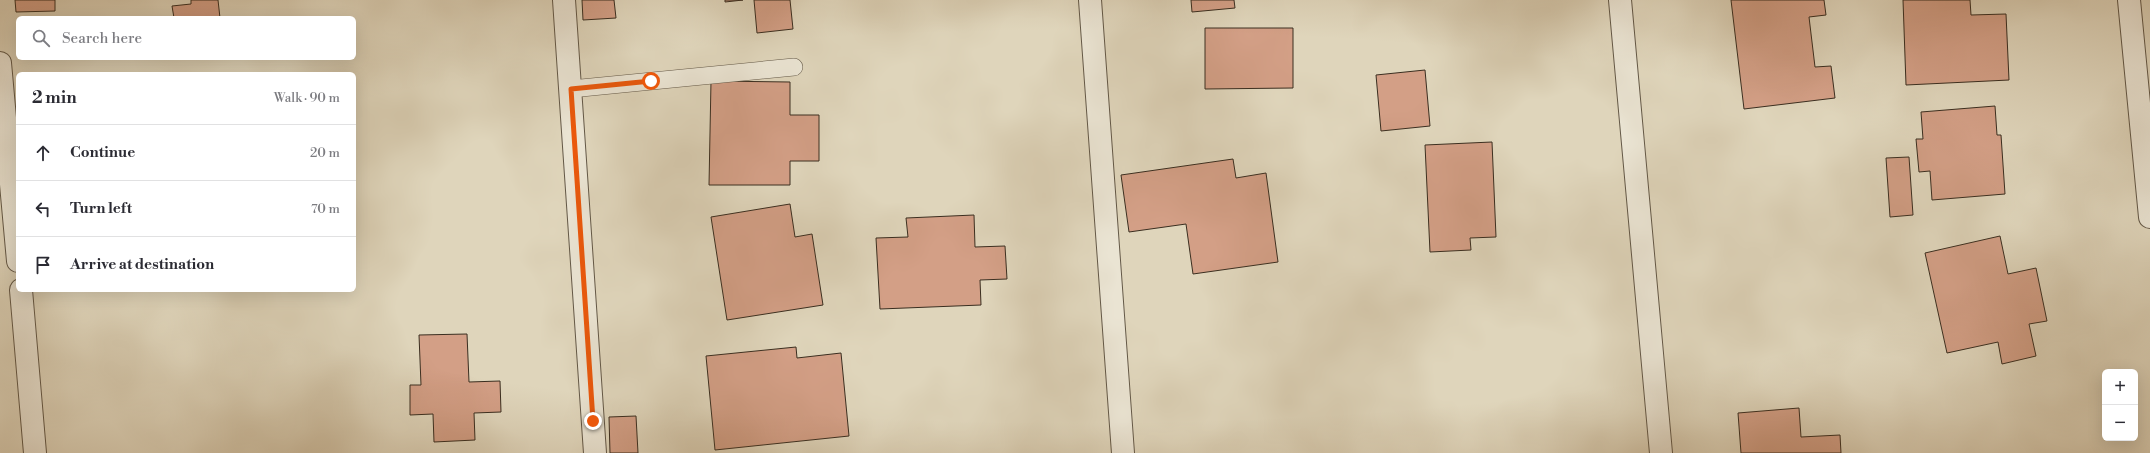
<!DOCTYPE html>
<html lang="en">
<head>
<meta charset="utf-8">
<style>
	:root { --surface:#fff; --page:#f2f2f3; --text:#2b2b33; --muted:#7c7c81; --line:#e1e1e2 }
	body { margin:0; font-family:"Libre Bodoni",serif; background:var(--page); color:var(--text) }
	.controls { position:absolute; right:12px; bottom:12px; display:grid; overflow:hidden; border-radius:6px; box-shadow:0 4px 16px #0002 }
	.controls button { width:36px; height:36px; display:grid; place-items:center; padding:0; border:0; border-bottom:1px solid var(--line); background:var(--surface); color:var(--text); font:20px sans-serif }
	.stop { position:absolute; width:12px; height:12px; margin:-9px; border:3px solid #ea580c; border-radius:50%; background:#fff }
	.stop.end { background:#ea580c; border-color:#fff; box-shadow:0 1px 4px #0008 }
	.list { margin:0; padding:0; list-style:none }
	h2 { display:flex; justify-content:space-between; align-items:center; height:52px; margin:0; padding:0 16px; font-size:17px }
	h2 small { font-size:13px; font-weight:400; color:var(--muted) }
	.list li { display:grid; grid-template-columns:26px 1fr auto; gap:12px; align-items:center; box-sizing:border-box; height:56px; padding:0 16px; border-top:1px solid var(--line) }
	.list b { display:block; font-size:15px; white-space:nowrap }
	.list em { font-size:13px; font-style:normal; color:var(--muted) }
	.icon { flex:none; width:22px; height:22px; fill:none; stroke:currentColor; stroke-width:2; stroke-linecap:round; stroke-linejoin:round }
	.map { position:relative; flex:none; width:2150px; height:453px; overflow:hidden }
	.search { position:absolute; background:var(--surface); box-shadow:0 4px 16px #0002; left:16px; top:16px; width:340px; height:44px; display:flex; align-items:center; gap:10px; box-sizing:border-box; padding:0 14px; border-radius:6px; color:var(--muted); font-size:15px }
	.panel { position:absolute; background:var(--surface); box-shadow:0 4px 16px #0002; left:16px; top:72px; width:340px; height:220px; border-radius:6px }
	.map>svg:first-child { display:block }
	.building { fill:#d39f86; stroke:#3a2e20 }
	.lines { fill:none; stroke-linecap:round; stroke-linejoin:round }
	.lane-casing { stroke:#635847; stroke-width:18 }
	.street-casing { stroke:#635847; stroke-width:24 }
	.lane { stroke:#eae4d3; stroke-width:17 }
	.street { stroke:#eae4d3; stroke-width:22 }
	.route { stroke:#ea580c; stroke-width:5 }
</style>
</head>
<body>
<div class="map">
<svg width="2150" height="453" viewBox="0 0 2150 453">
	<rect width="100%" height="100%" fill="#dfd5bb"/>
	<filter id="stains"><feTurbulence type="fractalNoise" baseFrequency=".005" numOctaves="4"/><feColorMatrix values="0 0 0 0 .2 0 0 0 0 .09 0 0 0 0 .02 0 0 0 .5 -.17"/></filter>
	<radialGradient id="worn" r=".72"><stop offset=".6" stop-color="#630" stop-opacity="0"/><stop offset="1" stop-color="#630" stop-opacity=".3"/></radialGradient>
	<!-- building -->
	<path class="building" d="M 15,0 L 55,0 L 55,11 L 16,12 Z
		M 191,0 L 218,0 L 220,18 L 174,18 L 172,6 L 191,4 Z
		M 582,0 L 614,0 L 616,18 L 583,20 Z
		M 725,0 L 743,0 L 725,2 Z
		M 754,0 L 790,0 L 793,29 L 757,33 Z
		M 1191,0 L 1234,0 L 1235,8 L 1192,12 Z
		M 1731,0 L 1824,0 L 1826,15 L 1809,17 L 1815,67 L 1831,66 L 1835,98 L 1744,109 Z
		M 1903,0 L 1970,0 L 1971,15 L 2006,14 L 2009,80 L 1906,85 Z
		M 1205,28 L 1293,28 L 1293,88 L 1205,89 Z
		M 1425,70 L 1430,126 L 1381,131 L 1376,75 Z
		M 711,81 L 790,82 L 790,115 L 819,115 L 819,161 L 790,161 L 790,185 L 709,185 Z
		M 1995,106 L 1997,135 L 2001,135 L 2005,194 L 1932,200 L 1930,171 L 1919,172 L 1916,139 L 1923,139 L 1921,112 Z
		M 1492,142 L 1496,237 L 1470,238 L 1471,250 L 1430,252 L 1425,145 Z
		M 1909,157 L 1913,215 L 1890,217 L 1886,158 Z
		M 1233,159 L 1236,178 L 1266,173 L 1278,262 L 1193,274 L 1186,224 L 1129,232 L 1121,175 Z
		M 790,204 L 795,237 L 812,234 L 823,305 L 727,320 L 711,217 Z
		M 974,215 L 975,247 L 1005,246 L 1007,279 L 980,280 L 981,305 L 880,309 L 876,238 L 908,237 L 906,218 Z
		M 2000,236 L 2008,274 L 2036,268 L 2047,321 L 2029,324 L 2036,356 L 2002,364 L 1998,342 L 1947,353 L 1925,253 Z
		M 467,334 L 469,382 L 500,381 L 501,412 L 474,413 L 475,440 L 434,442 L 433,414 L 410,415 L 410,385 L 421,385 L 419,335 Z
		M 796,347 L 797,358 L 841,353 L 849,436 L 715,450 L 706,356 Z
		M 1799,408 L 1801,437 L 1840,435 L 1841,453 L 1741,453 L 1738,413 Z
		M 636,416 L 638,453 L 610,453 L 609,417 Z"/>
	<g class="lines">
		<!-- lane casing -->
		<g class="lane-casing">
			<path id="lane" d="M 571,89 L 794,67"/>
		</g>
		<!-- street casing -->
		<g class="street-casing">
			<path id="street" d="M 564,0 L 595,453
				M 1090,0 L 1123,453
				M 1620,0 L 1661,453
				M 2129,0 L 2150,217
				M 0,63 L 18,261
				M 21,290 L 35,453"/>
		</g>
		<!-- lane -->
		<use href="#lane" class="lane"/>
		<!-- street -->
		<use href="#street" class="street"/>
	</g>
	<g class="lines">
		<!-- route -->
		<path class="route" d="M 593,421 L 571,89 L 651,81"/>
	</g>
	<rect width="100%" height="100%" filter="url(#stains)"/>
	<rect width="100%" height="100%" fill="url(#worn)"/>
</svg>
<div class="controls">
<button>+</button>
<button>−</button>
</div>
<div class="stop" style="left:651px;top:81px"></div>
<div class="stop end" style="left:593px;top:421px"></div>
<div class="search"><svg class="icon" aria-label="search" viewBox="0 0 24 24"><circle cx="10" cy="10" r="6"/><path d="M15 15l6 6"/></svg>Search here</div>
<section class="panel">
<h2>2 min<small>Walk · 90 m</small></h2>
<ul class="list">
<li><svg class="icon" aria-label="ahead" viewBox="0 0 24 24"><path d="M12 20V5M6 11l6-6 6 6"/></svg><div><b>Continue</b></div><em>20 m</em></li>
<li><svg class="icon" aria-label="left" viewBox="0 0 24 24"><path d="M17 20v-9H6M10 6l-5 5 5 5"/></svg><div><b>Turn left</b></div><em>70 m</em></li>
<li><svg class="icon" aria-label="arrive" viewBox="0 0 24 24"><path d="M6 21V4h12l-3 4 3 4H6"/></svg><div><b>Arrive at destination</b></div></li>
</ul>
</section>
</div>
</body>
</html>
